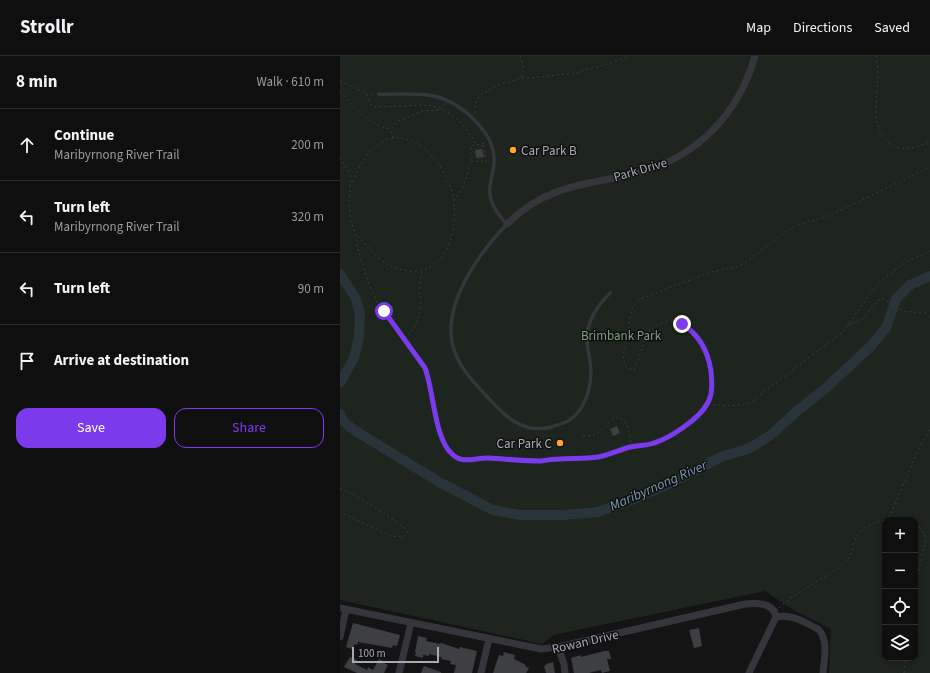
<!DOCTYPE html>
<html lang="en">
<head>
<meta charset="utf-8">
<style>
	:root { --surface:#0f0f10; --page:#181819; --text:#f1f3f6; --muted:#9b9c9f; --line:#2f2f30; --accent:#7c3aed }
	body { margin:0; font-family:"Source Sans 3",sans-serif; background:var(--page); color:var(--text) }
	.controls { position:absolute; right:12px; bottom:12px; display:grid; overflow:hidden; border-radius:8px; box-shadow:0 2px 6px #0003 }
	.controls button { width:36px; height:36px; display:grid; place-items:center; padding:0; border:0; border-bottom:1px solid var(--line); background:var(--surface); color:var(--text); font:20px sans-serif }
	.scale { position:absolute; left:12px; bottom:10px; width:87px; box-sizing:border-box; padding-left:4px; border:2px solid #a5abb6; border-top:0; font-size:11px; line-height:14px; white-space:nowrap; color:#a5abb6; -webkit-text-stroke:3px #0f0f10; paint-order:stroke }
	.stop { position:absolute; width:12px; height:12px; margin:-9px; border:3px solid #7c3aed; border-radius:50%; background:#fff }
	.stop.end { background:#7c3aed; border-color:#fff; box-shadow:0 1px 4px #0008 }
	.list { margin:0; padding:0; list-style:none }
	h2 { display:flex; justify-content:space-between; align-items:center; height:52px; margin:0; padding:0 16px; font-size:17px }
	h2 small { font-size:13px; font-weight:400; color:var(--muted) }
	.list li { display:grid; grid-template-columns:26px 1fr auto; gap:12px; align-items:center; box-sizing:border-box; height:72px; padding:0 16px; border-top:1px solid var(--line) }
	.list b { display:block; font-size:15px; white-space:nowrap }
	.list p { margin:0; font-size:13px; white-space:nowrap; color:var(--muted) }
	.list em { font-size:13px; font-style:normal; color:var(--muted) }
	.actions { display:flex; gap:8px; padding:12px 16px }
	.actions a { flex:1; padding:9px 0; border:1px solid var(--accent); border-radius:12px; text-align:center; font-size:14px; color:var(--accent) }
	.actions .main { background:var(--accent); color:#fff }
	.icon { flex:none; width:22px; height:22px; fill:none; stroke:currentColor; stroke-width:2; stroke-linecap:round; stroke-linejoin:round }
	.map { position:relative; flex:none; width:590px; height:617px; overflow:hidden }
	header { display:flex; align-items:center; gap:24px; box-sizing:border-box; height:56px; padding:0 20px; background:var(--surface); border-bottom:1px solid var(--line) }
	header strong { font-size:19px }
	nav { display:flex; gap:22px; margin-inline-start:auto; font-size:14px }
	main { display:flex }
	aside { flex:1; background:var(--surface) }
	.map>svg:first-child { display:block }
	.green { fill:#1d251e; fill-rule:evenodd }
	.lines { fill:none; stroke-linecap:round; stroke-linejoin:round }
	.river { stroke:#29333a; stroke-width:10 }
	.building { fill:#3d3f42 }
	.path { stroke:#3a3d42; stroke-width:1; stroke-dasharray:2 3; stroke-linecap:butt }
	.lane { stroke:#34363b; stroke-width:3.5 }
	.street { stroke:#34363b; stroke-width:7 }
	.route { stroke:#7c3aed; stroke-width:5 }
	.poi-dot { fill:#faa927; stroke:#0f0f10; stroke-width:1.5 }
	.labels { text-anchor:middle; stroke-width:3; stroke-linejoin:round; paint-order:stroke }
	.poi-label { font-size:13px; fill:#a5abb6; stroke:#0f0f10; text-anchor:start }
	.street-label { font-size:13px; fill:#a5abb6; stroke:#0f0f10 }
	.park-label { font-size:13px; fill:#7aa27b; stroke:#0f0f10 }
	.water-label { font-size:14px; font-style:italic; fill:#7a9bb3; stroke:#0f0f10 }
</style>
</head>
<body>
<header>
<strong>Strollr</strong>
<nav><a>Map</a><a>Directions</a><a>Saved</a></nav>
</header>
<main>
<aside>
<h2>8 min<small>Walk · 610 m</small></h2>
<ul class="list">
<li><svg class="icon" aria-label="ahead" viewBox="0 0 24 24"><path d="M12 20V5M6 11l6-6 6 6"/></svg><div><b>Continue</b><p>Maribyrnong River Trail</p></div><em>200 m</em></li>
<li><svg class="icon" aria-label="left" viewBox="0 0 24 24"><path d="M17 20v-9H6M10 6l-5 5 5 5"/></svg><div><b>Turn left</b><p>Maribyrnong River Trail</p></div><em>320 m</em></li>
<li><svg class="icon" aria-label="left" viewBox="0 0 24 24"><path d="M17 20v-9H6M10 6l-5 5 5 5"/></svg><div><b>Turn left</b></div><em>90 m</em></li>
<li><svg class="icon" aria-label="arrive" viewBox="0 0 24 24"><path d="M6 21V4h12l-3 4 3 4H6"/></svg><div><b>Arrive at destination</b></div></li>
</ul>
<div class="actions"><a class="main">Save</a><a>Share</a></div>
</aside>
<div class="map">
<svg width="590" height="617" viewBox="0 0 590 617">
	<rect width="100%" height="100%" fill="#141415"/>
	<!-- green -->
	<path class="green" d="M 0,0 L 590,0 L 590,617 L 489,617 L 491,573 L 455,555 L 425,535 L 213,579 L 202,588 L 0,544 ZM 545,464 L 575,464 L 575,602 L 545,602 Z"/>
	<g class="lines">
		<!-- river -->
		<path class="river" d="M 0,218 L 15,241 L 20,257 L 19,281 L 14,302 L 0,327
			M 0,358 L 4,366 L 14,374 L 101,427 L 153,454 L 180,459 L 222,459 L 258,456 L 294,443 L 329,428 L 383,400 L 405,394 L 415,389 L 432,378 L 457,355 L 487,331 L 531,290 L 546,272 L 556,243 L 570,229 L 590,220"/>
	</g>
	<!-- building -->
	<path class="building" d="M 142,93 L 144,101 L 136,102 L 135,94 Z
		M 277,370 L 280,377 L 273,380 L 270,373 Z
		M 13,567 L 60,579 L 57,590 L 53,589 L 52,592 L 18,586 L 17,589 L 14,588 L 13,593 L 6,591 Z
		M 359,572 L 362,590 L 354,592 L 349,574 Z
		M 78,580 L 87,582 L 86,585 L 100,588 L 101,587 L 119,593 L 120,591 L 137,595 L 132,617 L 114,617 L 116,609 L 110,608 L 111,605 L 101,603 L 102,601 L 89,598 L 89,600 L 83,599 L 83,602 L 75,600 L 76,596 L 75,596 Z
		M 264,595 L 269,595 L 271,603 L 267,603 L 270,615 L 262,617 L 261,614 L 249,617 L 234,617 L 231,602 L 241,599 L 241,601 Z
		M 164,596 L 175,599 L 174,603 L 186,609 L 185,610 L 189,612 L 186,617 L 153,617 L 159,599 L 163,600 Z
		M 10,601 L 17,604 L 15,608 L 27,614 L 28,611 L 33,614 L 39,603 L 45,606 L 44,607 L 48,609 L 44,617 L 17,617 L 4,611 Z
		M 213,606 L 215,617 L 206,617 L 204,610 L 206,609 L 206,608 Z
		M 84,610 L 101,616 L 101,617 L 81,617 Z"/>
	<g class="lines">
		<!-- path -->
		<path class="path" d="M 180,0 L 184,14 L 181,21
			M 536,0 C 537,7 538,14 538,22 C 537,45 529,77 554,90 C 566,95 579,91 590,85
			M 0,25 L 25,37 L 31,49 L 34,51 L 87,49 C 109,52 127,69 136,89
			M 0,36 C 11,48 22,61 36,68 C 41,71 46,71 51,75
			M 26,38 L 35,38
			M 135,57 L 136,44 L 142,38 L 158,29 L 181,22 L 200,21 L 235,17 L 267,8 L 289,0
			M 53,82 L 51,75 L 52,71 L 58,65 L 82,55 L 100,54 L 104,48
			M 0,102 L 9,116 L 11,123 L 9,146 L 10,158 L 20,200 L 28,226 L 39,250 L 85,312 C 94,335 93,384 113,400 C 124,408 136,401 148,402 C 161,402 174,404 187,404 C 199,405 209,403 221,402 C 233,402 245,402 257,401 C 269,399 280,393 291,391 C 298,389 305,390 312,388 C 325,384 336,376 346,368 C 354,363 363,356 368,348 C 380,324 364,263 331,265 C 324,266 317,268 312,273 C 302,283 301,302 294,314 L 286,311 L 283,303 L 292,252 L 297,245 L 302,242 L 371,216 L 397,211 L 405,207 L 449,173 L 458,169 L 491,159 L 590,111
			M 131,105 L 146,106 L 143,88
			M 13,126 C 18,113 25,97 38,89 C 71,64 107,110 113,140 C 116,154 115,171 110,185 C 106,195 102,203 93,209 C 78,219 62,216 47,208 C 34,201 27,188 16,179
			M 114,145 C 126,129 132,110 131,90 L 145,87
			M 508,269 L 522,264 L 538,244 L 543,243 L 564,255 L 585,257 L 590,262
			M 64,282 L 74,273 L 80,257 L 81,248 L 79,233 L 82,215
			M 368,348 C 385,350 395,351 411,346 L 504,275 L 530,238 L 545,221 L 566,206 L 590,195
			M 243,380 L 256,379 L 269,366 L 277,361 L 284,364 L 288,371 L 292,390
			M 0,432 C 24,443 46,458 67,474 L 67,477 L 63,481 L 51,480 L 0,456
			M 549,462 L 581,388 L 590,373
			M 575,468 L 580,472 L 586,481 L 575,531
			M 439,552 C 459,532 488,523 507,504 C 513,498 512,485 520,476 C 529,467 545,462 557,464
			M 564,617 L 566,602"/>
		<!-- lane -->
		<path class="lane" d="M 39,38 C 57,39 77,36 94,40 C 121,46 156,77 154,106 C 154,114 151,122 150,130 C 148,145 157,158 167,168 C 140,196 109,239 111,279 C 113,302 126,318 141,334 C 160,355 180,380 211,371 C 218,369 226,367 231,363 C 248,350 253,325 250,305 C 249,296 246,288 247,278 C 249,262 259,248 270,237"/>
		<!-- street -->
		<path class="street" d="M 167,168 C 210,126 247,130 301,116 C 358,100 399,57 415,0
			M 0,552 L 201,593 L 218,591 L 405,548 C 416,547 434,546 436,561
			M 436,561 C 453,558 464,566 478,573 C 489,583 484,604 483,617
			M 0,581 L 6,554
			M 218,591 L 224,608 L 225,617
			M 59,617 L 71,567
			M 141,617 L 149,583
			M 409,617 L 436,561"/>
	</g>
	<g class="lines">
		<!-- route -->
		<path class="route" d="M 44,255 L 85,312 C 94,335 94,382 112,398 C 123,409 136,401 149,402 C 166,403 183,405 201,405 C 207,404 213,403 219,403 C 232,402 245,403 258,401 C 269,399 279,394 290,391 C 298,389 306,390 314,387 C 330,382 359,363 367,348 C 373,339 372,326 371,315 C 368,296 360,279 342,268"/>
	</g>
	<!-- markers -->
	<g class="poi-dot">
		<circle cx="173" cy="94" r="4"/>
		<circle cx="220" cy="387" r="4"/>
	</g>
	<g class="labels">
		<!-- poi labels -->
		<g class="poi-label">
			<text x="181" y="99">Car Park B</text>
			<text x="212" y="392" text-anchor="end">Car Park C</text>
		</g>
		<!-- street labels -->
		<g class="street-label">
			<text transform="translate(300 113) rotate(-16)" y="5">Park Drive</text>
			<text transform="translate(245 585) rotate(-13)" y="5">Rowan Drive</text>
		</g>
		<!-- park labels -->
		<g class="park-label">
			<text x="281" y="284">Brimbank Park</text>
		</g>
		<!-- water labels -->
		<g class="water-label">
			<text transform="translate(318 429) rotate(-24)" y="5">Maribyrnong River</text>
		</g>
	</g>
</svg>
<div class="controls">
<button>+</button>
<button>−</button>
<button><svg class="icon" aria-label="locate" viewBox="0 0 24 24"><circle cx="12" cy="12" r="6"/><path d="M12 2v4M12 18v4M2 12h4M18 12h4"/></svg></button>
<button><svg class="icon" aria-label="layers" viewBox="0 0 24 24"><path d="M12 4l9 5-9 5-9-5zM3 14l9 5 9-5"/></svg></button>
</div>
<div class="scale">100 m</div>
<div class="stop" style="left:44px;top:255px"></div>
<div class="stop end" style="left:342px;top:268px"></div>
</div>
</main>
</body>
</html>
